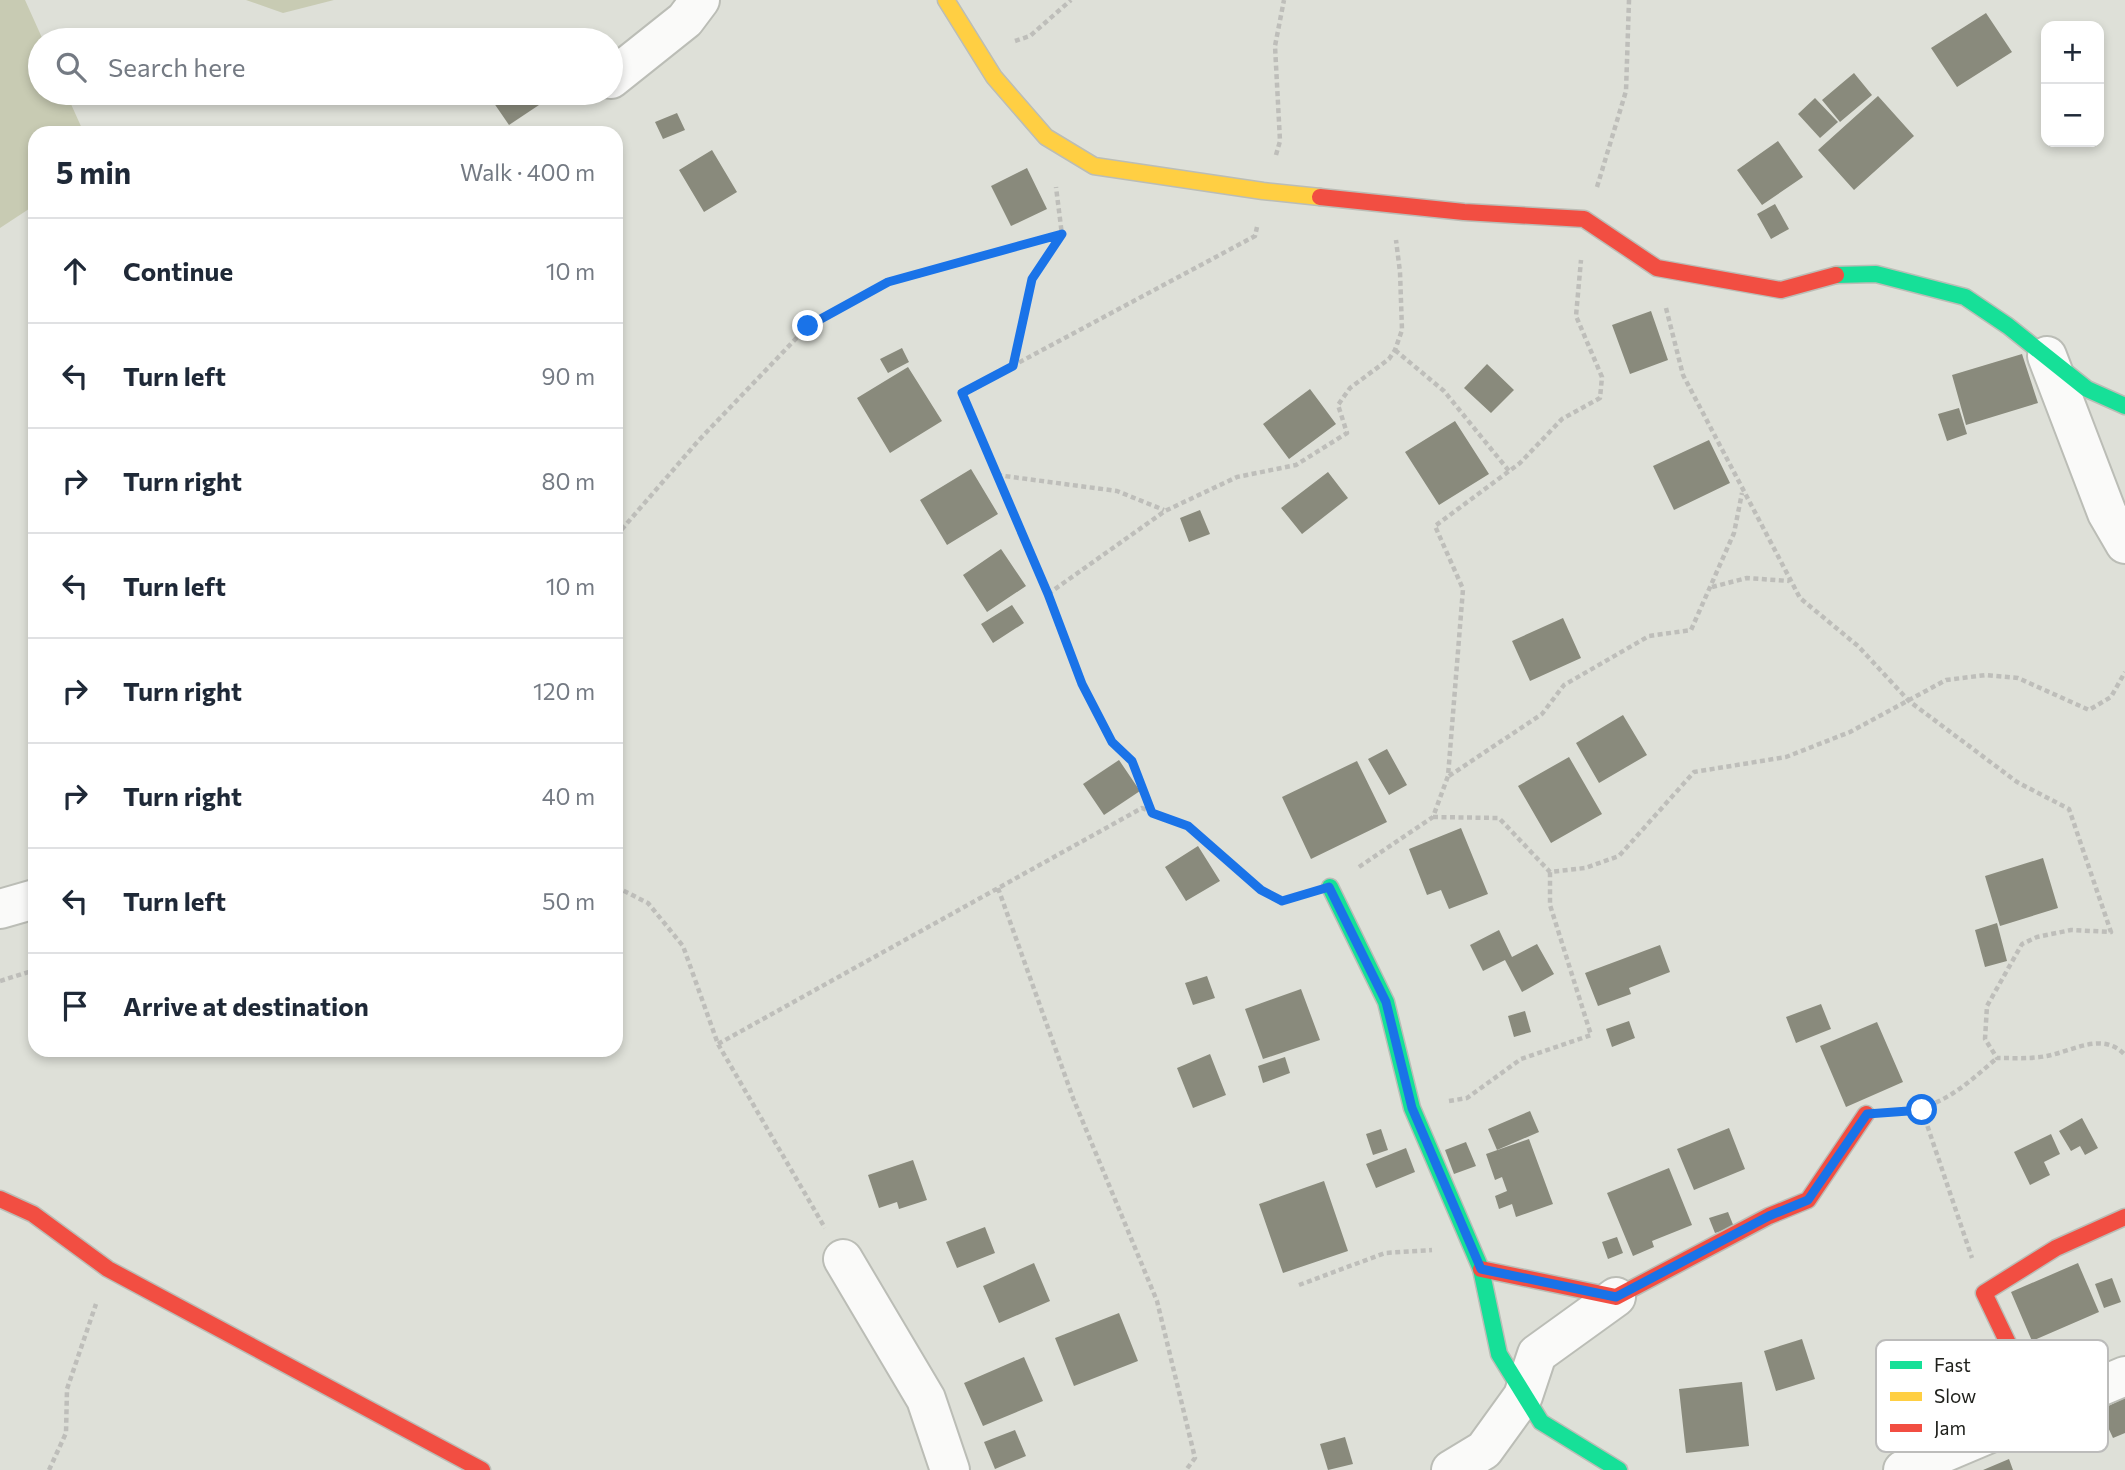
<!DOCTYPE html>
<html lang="en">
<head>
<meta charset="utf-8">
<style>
	:root { --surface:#fff; --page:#f2f2f3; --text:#1f2937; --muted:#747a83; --line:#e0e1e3 }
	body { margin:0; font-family:Commissioner,sans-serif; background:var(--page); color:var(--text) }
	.controls { position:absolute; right:21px; top:21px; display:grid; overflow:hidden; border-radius:14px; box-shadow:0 4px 10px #0003 }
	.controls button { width:63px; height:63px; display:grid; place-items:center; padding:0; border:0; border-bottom:2px solid var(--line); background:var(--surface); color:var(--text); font:35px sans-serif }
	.stop { position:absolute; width:21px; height:21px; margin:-16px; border:5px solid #1a73e8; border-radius:50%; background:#fff }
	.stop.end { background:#1a73e8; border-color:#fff; box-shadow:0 2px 7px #0008 }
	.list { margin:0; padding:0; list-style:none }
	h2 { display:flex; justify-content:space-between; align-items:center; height:91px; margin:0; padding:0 28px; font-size:30px }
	h2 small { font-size:23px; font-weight:400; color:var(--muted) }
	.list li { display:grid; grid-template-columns:46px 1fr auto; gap:21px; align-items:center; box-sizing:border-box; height:105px; padding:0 28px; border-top:2px solid var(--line) }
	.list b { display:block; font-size:26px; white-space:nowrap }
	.list em { font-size:23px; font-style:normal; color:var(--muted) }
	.icon { flex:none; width:38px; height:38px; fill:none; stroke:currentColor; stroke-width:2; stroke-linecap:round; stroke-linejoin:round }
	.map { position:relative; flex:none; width:2125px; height:1470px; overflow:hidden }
	.search { position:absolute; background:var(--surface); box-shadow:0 4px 10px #0003; left:28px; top:28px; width:595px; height:77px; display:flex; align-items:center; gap:18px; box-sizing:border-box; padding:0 24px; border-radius:38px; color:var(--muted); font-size:26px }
	.panel { position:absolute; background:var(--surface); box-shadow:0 4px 10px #0003; left:28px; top:126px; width:595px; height:931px; border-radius:21px }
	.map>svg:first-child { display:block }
	.green { fill:#c8cbb3 }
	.building { fill:#898a7c }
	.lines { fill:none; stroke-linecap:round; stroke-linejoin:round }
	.street-casing { stroke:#bbbdb6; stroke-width:42 }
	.fast-casing { stroke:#bbbdb6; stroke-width:19 }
	.slow-casing { stroke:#bbbdb6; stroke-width:19 }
	.jam-casing { stroke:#bbbdb6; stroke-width:19 }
	.path { stroke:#bebeba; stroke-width:4.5; stroke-dasharray:5 3.5; stroke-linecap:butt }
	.street { stroke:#fafaf9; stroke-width:38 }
	.fast { stroke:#16e098; stroke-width:16 }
	.slow { stroke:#ffcf43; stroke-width:16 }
	.jam { stroke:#f24e42; stroke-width:16 }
	.route { stroke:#1a73e8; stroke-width:9 }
	.key { fill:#fff; stroke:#bcbcbb; stroke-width:2 }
	.key-label { font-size:19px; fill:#20211c }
</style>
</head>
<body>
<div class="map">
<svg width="2125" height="1470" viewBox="0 0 2125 1470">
	<rect width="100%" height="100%" fill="#dee0d8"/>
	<!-- green -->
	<path class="green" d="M 0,0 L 25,0 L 43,40 L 40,40 L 40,93 L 66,93 L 84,133 L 35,133 L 35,205 L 0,228 Z
		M 246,0 L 334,0 L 283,13 Z"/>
	<!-- building -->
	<path class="building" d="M 1986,13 L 2012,52 L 1957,87 L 1931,48 Z
		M 1854,73 L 1872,95 L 1840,122 L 1822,100 Z
		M 487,93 L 557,93 L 509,125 Z
		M 1878,96 L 1914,136 L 1854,190 L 1818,150 Z
		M 1815,98 L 1838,122 L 1820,138 L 1798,114 Z
		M 677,113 L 685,130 L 663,139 L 655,122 Z
		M 1778,141 L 1803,177 L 1762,205 L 1737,170 Z
		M 712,150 L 737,192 L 704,212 L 679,170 Z
		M 1027,168 L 1047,209 L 1011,226 L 991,186 Z
		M 1775,204 L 1789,229 L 1771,239 L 1757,214 Z
		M 1651,311 L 1668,360 L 1630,374 L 1612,325 Z
		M 902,348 L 909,362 L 888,373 L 880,359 Z
		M 2022,354 L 2038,403 L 1966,425 L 1952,375 Z
		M 1487,364 L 1514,390 L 1491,413 L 1464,388 Z
		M 908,367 L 942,421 L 890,453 L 857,398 Z
		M 1310,389 L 1336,424 L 1289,459 L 1263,424 Z
		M 1959,408 L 1967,434 L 1947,441 L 1938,414 Z
		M 1455,421 L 1489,474 L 1439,505 L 1405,452 Z
		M 1709,440 L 1730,483 L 1674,510 L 1653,466 Z
		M 971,469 L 998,514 L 947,545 L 920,500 Z
		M 1328,472 L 1348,498 L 1302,534 L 1281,508 Z
		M 1200,510 L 1210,534 L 1189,542 L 1180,518 Z
		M 1001,549 L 1026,586 L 987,612 L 963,575 Z
		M 1012,605 L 1024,623 L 993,643 L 981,624 Z
		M 1563,618 L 1581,658 L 1530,681 L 1512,641 Z
		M 1623,715 L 1647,755 L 1599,783 L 1576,743 Z
		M 1387,749 L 1407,785 L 1389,795 L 1368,759 Z
		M 1569,757 L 1602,814 L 1551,843 L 1518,786 Z
		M 1119,760 L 1140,791 L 1104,815 L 1083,784 Z
		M 1357,761 L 1387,822 L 1311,859 L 1282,797 Z
		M 1461,828 L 1488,894 L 1449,909 L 1441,890 L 1427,895 L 1409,849 Z
		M 1198,846 L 1220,881 L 1186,901 L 1165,867 Z
		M 2043,858 L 2058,908 L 2000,926 L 1985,876 Z
		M 1997,923 L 2007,961 L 1985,967 L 1975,930 Z
		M 1499,930 L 1512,957 L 1537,944 L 1554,974 L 1522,992 L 1505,960 L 1483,971 L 1470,945 Z
		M 1660,945 L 1670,972 L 1629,988 L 1631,994 L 1598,1006 L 1585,973 Z
		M 1207,976 L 1215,998 L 1193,1005 L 1185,983 Z
		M 1301,989 L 1320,1040 L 1263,1059 L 1245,1009 Z
		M 1821,1004 L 1831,1029 L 1796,1043 L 1786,1017 Z
		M 1525,1011 L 1531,1032 L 1514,1037 L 1508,1016 Z
		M 1629,1021 L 1635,1038 L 1612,1047 L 1606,1029 Z
		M 1877,1022 L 1903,1082 L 1846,1107 L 1820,1046 Z
		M 1210,1054 L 1226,1095 L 1193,1108 L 1177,1068 Z
		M 1285,1057 L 1290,1073 L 1263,1083 L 1258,1066 Z
		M 1530,1111 L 1539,1132 L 1497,1150 L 1488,1129 Z
		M 2082,1118 L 2098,1148 L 2085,1155 L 2080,1146 L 2071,1151 L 2059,1131 Z
		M 1729,1128 L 1745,1169 L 1694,1190 L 1677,1149 Z
		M 1381,1129 L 1388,1150 L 1373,1155 L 1366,1134 Z
		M 2051,1134 L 2060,1154 L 2044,1162 L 2050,1175 L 2030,1185 L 2014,1152 Z
		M 1529,1139 L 1553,1204 L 1516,1217 L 1512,1204 L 1499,1209 L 1495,1196 L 1507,1191 L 1502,1177 L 1495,1180 L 1486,1154 Z
		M 1466,1142 L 1476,1166 L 1454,1174 L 1445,1150 Z
		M 1406,1148 L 1415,1172 L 1376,1188 L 1366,1164 Z
		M 913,1160 L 927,1200 L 899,1209 L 897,1202 L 879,1208 L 868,1175 Z
		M 1669,1168 L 1692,1225 L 1652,1241 L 1654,1247 L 1633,1256 L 1607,1193 Z
		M 1324,1181 L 1348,1251 L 1283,1273 L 1259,1204 Z
		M 1728,1212 L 1734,1227 L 1715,1233 L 1709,1218 Z
		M 985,1227 L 995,1253 L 957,1268 L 946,1242 Z
		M 1617,1237 L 1623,1253 L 1608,1259 L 1602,1242 Z
		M 1034,1263 L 1050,1301 L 999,1323 L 983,1286 Z
		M 2078,1263 L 2099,1312 L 2032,1341 L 2011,1292 Z
		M 2112,1278 L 2121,1302 L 2104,1308 L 2095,1284 Z
		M 1119,1313 L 1138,1361 L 1074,1386 L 1055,1338 Z
		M 1802,1339 L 1815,1379 L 1776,1391 L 1764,1351 Z
		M 1024,1357 L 1043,1401 L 983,1426 L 964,1383 Z
		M 1742,1382 L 1749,1446 L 1686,1453 L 1679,1389 Z
		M 2125,1398 L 2125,1433 L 2113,1438 L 2100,1410 Z
		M 1015,1430 L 1026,1456 L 995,1469 L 984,1442 Z
		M 1345,1437 L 1353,1464 L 1328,1470 L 1320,1444 Z
		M 2009,1459 L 2013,1470 L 1983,1470 Z"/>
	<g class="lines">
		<!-- street casing -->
		<g class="street-casing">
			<path id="street" d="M 611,79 L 685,20 L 700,0
				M 2047,356 L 2107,513 L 2125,544
				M 0,909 L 35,899
				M 843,1259 L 926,1399 L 950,1470
				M 1451,1470 L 1484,1450 L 1523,1396 L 1537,1354 L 1616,1297
				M 1903,1470 L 2125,1376"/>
		</g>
		<!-- fast casing -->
		<g class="fast-casing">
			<path id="fast" d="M 1836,275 L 1876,274 L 1965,297 L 2008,326 L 2087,389 L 2125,406
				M 1330,887 L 1386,1002 L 1412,1108 L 1481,1269 L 1499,1354 L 1541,1422 L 1619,1470"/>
		</g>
		<!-- slow casing -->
		<g class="slow-casing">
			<path id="slow" d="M 946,0 L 994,77 L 1046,137 L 1094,166 L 1263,191 L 1320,197"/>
		</g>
		<!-- jam casing -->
		<g class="jam-casing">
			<path id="jam" d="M 1320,197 L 1464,212 L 1584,219 L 1657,268 L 1781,290 L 1836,275
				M 0,1199 L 33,1214 L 108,1269 L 482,1470
				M 1481,1269 L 1616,1297 L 1769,1216 L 1808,1200 L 1866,1114
				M 2041,1412 L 1984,1293 L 2056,1248 L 2125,1217"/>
		</g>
		<!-- path -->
		<path class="path" d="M 1015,41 L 1030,36 L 1071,0
			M 1276,155 L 1280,141 L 1275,46 L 1284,0
			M 1597,187 L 1626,91 L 1629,0
			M 1666,308 L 1683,375 L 1800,598 L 1858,646 L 1909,701 L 2017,782 L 2069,809 L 2111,932 L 2071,930 L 2037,937 L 2022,944 L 1987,1006 L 1985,1039 L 1997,1058 C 2013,1058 2031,1059 2047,1056 C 2073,1051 2103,1031 2125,1055
			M 1395,350 L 1444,391 L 1509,471
			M 1014,366 L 1032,279 L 1062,235
			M 997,475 L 1117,491 L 1164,510
			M 616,536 L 699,440 L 808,326 L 888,282 L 1062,235 L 1056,187
			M 1712,587 L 1747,578 L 1789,581
			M 1048,594 L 1165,511 L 1237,477 L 1296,465 L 1347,433 L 1338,405 L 1350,388 L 1389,359 L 1395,350 L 1402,330 L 1400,272 L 1396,240
			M 1449,776 L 1542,714 L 1564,685 L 1649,636 L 1691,630 L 1734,533 L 1742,493
			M 1152,812 L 1131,761 L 1112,742 L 1082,684 L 1048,594 L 962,393 L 1255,236 L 1257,227
			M 1433,817 L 1499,818 L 1550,872 L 1585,868 L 1619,856 L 1694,772 L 1786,757 L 1850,732 L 1946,680 L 1986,675 L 2018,678 L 2089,710 L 2111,697 L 2125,672
			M 1359,867 L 1433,817 L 1448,776 L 1463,589 L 1435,526 L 1520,463 L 1562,419 L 1600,398 L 1602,377 L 1576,316 L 1581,260
			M 616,887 L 648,903 L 683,946 L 718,1044 L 825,1228
			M 998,888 L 1073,1098 L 1157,1301 L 1195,1458 L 1186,1470
			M 0,981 L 35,970
			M 718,1044 L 1142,808 L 1188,826 L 1261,890 L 1282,901 L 1295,897
			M 1449,1101 L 1467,1098 L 1521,1059 L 1591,1035 L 1550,905 L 1550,872
			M 1922,1110 L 1972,1258
			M 1903,1111 C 1942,1108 1968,1083 1997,1058
			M 1299,1285 L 1385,1253 L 1432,1250
			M 49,1470 L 66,1433 L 67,1389 L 96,1304"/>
		<!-- street -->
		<use href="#street" class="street"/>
		<!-- fast -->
		<use href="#fast" class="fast"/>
		<!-- slow -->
		<use href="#slow" class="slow"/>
		<!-- jam -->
		<use href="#jam" class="jam"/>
	</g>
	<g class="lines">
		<!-- route -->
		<path class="route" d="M 808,326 L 888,282 L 1062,234 L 1032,279 L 1013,366 L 962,393 L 1048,594 L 1082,684 L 1112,742 L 1132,761 L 1152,813 L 1188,826 L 1261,890 L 1282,901 L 1329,887 L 1386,1002 L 1412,1108 L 1481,1269 L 1616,1297 L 1769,1216 L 1808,1200 L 1867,1114 L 1922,1110"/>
	</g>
	<!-- legend -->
	<rect x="1876" y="1340" width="232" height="112" rx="10" class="key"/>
	<rect x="1890" y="1361" width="32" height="8" fill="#16e098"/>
	<rect x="1890" y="1392" width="32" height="9" fill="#ffcf43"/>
	<rect x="1890" y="1424" width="32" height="8" fill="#f24e42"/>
	<g class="key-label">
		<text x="1934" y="1372">Fast</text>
		<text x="1934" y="1403">Slow</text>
		<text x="1934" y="1435">Jam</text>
	</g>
</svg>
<div class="controls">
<button>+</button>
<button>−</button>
</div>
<div class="stop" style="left:1922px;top:1110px"></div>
<div class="stop end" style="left:808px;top:326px"></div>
<div class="search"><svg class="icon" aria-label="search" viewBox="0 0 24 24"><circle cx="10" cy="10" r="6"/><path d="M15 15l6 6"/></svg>Search here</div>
<section class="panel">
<h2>5 min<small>Walk · 400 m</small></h2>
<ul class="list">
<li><svg class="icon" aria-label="ahead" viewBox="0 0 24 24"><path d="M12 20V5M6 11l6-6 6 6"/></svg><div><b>Continue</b></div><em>10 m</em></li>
<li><svg class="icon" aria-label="left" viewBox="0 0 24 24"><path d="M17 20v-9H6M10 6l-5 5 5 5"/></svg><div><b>Turn left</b></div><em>90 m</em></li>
<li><svg class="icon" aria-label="right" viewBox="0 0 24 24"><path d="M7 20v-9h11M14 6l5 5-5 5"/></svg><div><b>Turn right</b></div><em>80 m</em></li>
<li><svg class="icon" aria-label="left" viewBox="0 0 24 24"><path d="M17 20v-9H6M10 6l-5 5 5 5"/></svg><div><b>Turn left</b></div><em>10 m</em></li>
<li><svg class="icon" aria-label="right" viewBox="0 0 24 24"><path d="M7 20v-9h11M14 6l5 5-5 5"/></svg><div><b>Turn right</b></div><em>120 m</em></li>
<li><svg class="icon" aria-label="right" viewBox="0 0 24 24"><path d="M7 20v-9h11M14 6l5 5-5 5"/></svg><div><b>Turn right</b></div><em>40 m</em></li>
<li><svg class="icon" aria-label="left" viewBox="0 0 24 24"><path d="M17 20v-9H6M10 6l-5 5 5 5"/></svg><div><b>Turn left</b></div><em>50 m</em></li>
<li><svg class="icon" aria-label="arrive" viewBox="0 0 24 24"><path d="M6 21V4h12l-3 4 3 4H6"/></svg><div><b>Arrive at destination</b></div></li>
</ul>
</section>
</div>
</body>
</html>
